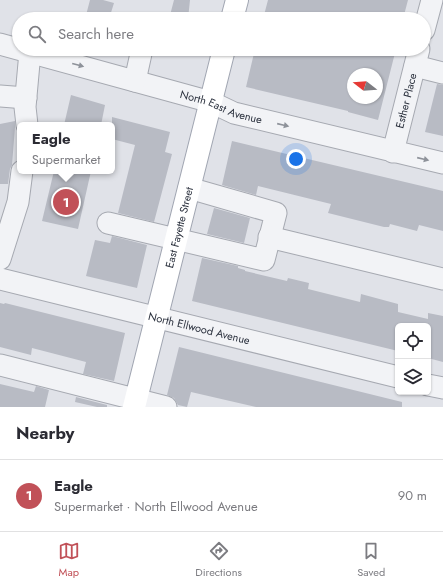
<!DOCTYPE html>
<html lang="en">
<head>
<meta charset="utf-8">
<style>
	:root { --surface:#fff; --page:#f2f2f3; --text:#2b2b33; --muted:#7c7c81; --line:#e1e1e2; --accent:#c15158 }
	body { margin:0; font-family:Jost,sans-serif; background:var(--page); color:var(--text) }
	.controls { position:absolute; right:12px; bottom:12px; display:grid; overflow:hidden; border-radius:6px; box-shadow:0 1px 3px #0004 }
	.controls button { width:36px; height:36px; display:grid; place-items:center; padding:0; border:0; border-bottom:1px solid var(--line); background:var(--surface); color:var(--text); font:20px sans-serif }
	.compass { position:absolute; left:347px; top:68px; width:36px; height:36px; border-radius:50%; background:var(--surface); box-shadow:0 1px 3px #0004; rotate:287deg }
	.you { position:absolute; left:296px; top:159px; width:14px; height:14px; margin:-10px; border:3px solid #fff; border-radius:50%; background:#1a73e8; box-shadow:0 0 0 6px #1a73e833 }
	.badge { display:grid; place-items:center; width:26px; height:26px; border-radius:50%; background:var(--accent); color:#fff; font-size:13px; font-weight:700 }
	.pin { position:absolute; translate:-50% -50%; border:2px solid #fff; box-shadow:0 1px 4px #0006 }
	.popup { position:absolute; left:17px; top:122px; width:98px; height:52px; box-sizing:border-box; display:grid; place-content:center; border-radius:6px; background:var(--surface); filter:drop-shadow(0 1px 3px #0005); font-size:13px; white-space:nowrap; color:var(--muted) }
	.popup b { font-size:15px; color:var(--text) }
	.popup::after { content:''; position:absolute; left:50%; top:100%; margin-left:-8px; border:8px solid transparent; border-top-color:var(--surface) }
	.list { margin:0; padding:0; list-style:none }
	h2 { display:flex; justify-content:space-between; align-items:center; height:52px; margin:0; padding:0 16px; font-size:17px }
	h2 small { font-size:13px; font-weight:400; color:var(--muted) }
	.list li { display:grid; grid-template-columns:26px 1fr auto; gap:12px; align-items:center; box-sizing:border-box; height:72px; padding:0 16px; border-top:1px solid var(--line) }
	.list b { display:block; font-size:15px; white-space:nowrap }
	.list p { margin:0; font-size:13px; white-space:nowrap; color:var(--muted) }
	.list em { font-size:13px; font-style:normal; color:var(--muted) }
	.icon { flex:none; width:22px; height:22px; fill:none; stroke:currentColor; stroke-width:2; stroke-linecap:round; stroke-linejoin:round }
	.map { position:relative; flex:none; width:443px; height:407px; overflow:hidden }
	.search { position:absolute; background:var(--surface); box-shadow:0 1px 3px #0004; left:12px; right:12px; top:12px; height:44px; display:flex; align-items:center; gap:10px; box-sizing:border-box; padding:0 14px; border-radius:22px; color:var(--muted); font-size:15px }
	.sheet { height:124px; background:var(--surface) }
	nav { display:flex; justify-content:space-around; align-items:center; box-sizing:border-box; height:56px; border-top:1px solid var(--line); background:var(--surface); font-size:11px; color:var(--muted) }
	nav a { display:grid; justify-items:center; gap:2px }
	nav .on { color:var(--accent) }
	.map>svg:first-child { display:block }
	.building { fill:#b8bbc4; fill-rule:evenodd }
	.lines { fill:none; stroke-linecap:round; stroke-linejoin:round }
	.minor-casing { stroke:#a6a9b1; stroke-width:23 }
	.major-casing { stroke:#a1a6b2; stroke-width:24 }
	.minor { stroke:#f2f3f6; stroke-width:21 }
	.major { stroke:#fff; stroke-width:22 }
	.oneway { fill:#8e929a }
	.labels { text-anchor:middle; stroke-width:3; stroke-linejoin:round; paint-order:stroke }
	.street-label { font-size:11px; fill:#2a303d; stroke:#eff1f5 }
</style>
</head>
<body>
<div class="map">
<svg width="443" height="407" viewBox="0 0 443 407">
	<rect width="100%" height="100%" fill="#e0e2e8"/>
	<!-- building -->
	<path class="building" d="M 90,0 L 103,0 L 114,3 L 109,19 L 85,19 Z
		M 174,0 L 190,0 L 188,19 L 169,19 Z
		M 268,0 L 408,0 L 403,19 L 263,19 Z
		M 255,49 L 396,49 L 378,120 L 348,112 L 348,111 L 246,87 ZM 353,74 L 377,74 L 377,98 L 353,98 Z
		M 437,84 L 443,85 L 443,136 L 425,132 Z
		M 71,95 L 105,105 L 101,125 L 64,125 Z
		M 112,117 L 170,132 L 165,152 L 172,154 L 154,222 L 118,213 L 135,145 L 112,139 Z
		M 15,121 L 15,127 L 12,165 L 10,169 L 8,184 L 0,184 L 0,124 Z
		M 232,141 L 443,191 L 443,231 L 419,225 L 417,231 L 390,224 L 389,227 L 384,227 L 328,213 L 331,204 L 258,186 L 256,195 L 222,185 Z
		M 54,171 L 91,171 L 78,229 L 42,221 Z
		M 214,208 L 250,218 L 244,243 L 207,234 Z
		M 112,236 L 147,245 L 137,288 L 86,276 L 95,240 L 110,243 Z
		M 202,258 L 238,266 L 238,268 L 245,270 L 245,271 L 287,281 L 288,278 L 309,283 L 308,289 L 360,302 L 361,294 L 398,304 L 398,312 L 428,319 L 428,313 L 443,316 L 443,362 L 428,358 L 428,326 L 398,326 L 398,351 L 192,301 Z
		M 0,303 L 4,304 L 5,303 L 125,333 L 114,381 L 83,374 L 86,362 L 32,348 L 31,355 L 0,347 Z
		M 179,347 L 402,402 L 402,407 L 256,407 L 191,392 L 187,407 L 178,405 L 174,398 L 167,395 Z
		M 0,384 L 34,392 L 36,386 L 49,390 L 45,407 L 0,407 Z
		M 76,397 L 107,405 L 107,407 L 97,407 L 75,402 Z"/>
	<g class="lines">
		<!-- minor casing -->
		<g class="minor-casing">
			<g id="minor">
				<path d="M 424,30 L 432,0"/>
				<path id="s1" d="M 0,44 L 211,102 L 234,113 L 443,163"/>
				<path d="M 415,66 L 443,73"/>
				<path d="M 135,81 L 142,49"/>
				<path d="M 0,96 L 26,98"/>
				<path d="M 27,125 L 25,107 L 30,52"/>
				<path id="s2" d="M 393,152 L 419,49"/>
				<path d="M 108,223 L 264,260 L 276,213 L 189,188"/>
				<path d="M 269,237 L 443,279"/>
				<path d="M 0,259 L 18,202 L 22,171"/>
				<path id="s3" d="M 0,279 L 398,377"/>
				<path d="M 0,365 L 166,407"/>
				<path d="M 428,385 L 443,388"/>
			</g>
		</g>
		<!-- major casing -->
		<g class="major-casing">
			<g id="major">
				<path d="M 232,19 L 237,0"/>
				<path id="s4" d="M 134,407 L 224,49"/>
			</g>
		</g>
		<!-- minor -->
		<use href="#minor" class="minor"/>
		<!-- major -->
		<use href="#major" class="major"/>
	</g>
	<!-- one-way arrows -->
	<defs><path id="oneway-solid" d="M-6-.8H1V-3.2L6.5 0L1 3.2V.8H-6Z"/></defs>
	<g class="oneway">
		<use href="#oneway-solid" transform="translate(78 65) rotate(15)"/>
		<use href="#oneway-solid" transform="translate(283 125) rotate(13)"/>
		<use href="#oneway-solid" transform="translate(423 159) rotate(13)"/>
	</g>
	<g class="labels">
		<!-- street labels -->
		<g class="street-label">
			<text dy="4" stroke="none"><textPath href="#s2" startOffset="53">Esther Place</textPath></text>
			<text dy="4" stroke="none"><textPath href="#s1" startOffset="230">North East Avenue</textPath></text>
			<text dy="4" stroke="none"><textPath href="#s4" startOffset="185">East Fayette Street</textPath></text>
			<text dy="4" stroke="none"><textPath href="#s3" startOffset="205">North Ellwood Avenue</textPath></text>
		</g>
	</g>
</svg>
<div class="controls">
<button><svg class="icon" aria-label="locate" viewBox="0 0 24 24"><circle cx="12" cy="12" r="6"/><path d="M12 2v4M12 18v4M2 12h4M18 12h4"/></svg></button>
<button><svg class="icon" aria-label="layers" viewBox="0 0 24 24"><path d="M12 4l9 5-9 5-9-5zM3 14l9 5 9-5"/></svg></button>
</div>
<svg class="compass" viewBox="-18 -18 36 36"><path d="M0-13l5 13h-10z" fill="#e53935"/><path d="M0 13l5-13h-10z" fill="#7c7c81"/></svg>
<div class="you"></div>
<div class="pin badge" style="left:66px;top:202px">1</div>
<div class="popup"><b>Eagle</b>Supermarket</div>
<div class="search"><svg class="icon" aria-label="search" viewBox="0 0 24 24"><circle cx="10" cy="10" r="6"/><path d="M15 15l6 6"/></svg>Search here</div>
</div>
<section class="sheet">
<h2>Nearby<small></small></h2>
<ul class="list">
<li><span class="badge">1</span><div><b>Eagle</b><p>Supermarket · North Ellwood Avenue</p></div><em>90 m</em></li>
</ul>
</section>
<nav>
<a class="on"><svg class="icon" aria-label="map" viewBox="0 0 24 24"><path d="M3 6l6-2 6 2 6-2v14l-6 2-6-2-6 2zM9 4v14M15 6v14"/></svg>Map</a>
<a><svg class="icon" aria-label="directions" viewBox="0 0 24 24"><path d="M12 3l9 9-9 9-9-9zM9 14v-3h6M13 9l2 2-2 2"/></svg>Directions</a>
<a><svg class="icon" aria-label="saved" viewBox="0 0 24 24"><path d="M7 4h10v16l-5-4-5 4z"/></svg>Saved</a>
</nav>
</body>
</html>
